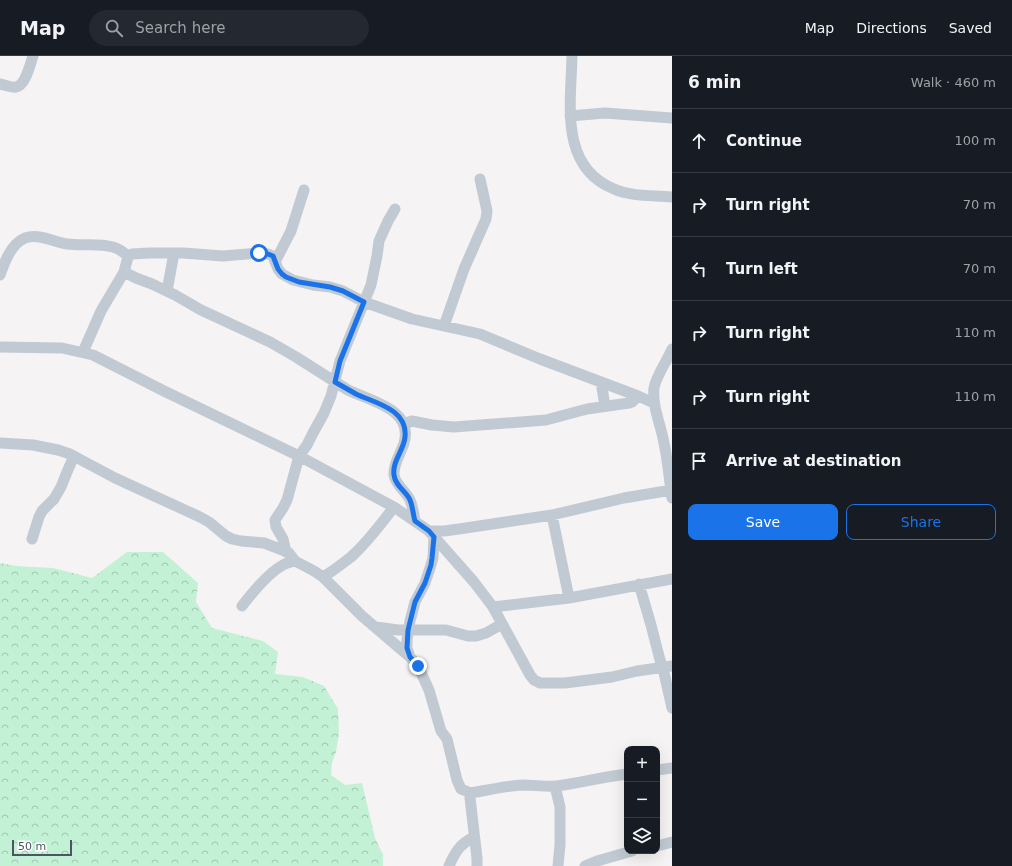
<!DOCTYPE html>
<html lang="en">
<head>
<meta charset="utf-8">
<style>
	:root { --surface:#171b24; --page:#242831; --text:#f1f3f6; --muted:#9ea1a6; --line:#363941; --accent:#1a73e8 }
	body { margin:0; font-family:"DejaVu Sans",sans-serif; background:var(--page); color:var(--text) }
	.controls { position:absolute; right:12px; bottom:12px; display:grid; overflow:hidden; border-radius:8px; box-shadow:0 4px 16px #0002 }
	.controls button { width:36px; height:36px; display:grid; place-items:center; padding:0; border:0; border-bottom:1px solid var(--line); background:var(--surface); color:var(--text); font:20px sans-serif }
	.scale { position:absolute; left:12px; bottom:10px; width:60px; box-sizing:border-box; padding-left:4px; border:2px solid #4a5661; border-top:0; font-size:11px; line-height:14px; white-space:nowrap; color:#4a5661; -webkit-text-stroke:3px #fff; paint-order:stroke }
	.stop { position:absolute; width:12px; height:12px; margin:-9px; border:3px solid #1a73e8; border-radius:50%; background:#fff }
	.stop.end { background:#1a73e8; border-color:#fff; box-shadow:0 1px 4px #0008 }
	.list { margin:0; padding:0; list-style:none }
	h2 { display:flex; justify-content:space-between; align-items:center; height:52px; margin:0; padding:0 16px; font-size:17px }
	h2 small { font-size:13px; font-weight:400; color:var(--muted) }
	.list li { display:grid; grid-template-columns:26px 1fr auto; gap:12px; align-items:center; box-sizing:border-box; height:64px; padding:0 16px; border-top:1px solid var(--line) }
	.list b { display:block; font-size:15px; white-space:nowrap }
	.list em { font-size:13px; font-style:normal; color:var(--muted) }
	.actions { display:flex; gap:8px; padding:12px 16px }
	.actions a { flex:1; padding:9px 0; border:1px solid var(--accent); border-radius:8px; text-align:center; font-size:14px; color:var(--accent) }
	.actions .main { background:var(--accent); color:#fff }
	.icon { flex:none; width:22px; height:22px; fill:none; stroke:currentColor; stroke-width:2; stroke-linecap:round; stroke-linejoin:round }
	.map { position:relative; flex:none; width:672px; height:810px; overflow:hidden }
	header { display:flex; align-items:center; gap:24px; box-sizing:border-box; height:56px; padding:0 20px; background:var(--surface); border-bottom:1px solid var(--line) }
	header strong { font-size:19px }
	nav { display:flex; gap:22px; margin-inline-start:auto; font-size:14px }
	.search { width:280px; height:36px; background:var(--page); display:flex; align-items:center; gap:10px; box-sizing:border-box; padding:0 14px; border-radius:22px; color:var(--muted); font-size:15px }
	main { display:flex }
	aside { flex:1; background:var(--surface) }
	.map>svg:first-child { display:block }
	.forest { fill:url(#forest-crowns) }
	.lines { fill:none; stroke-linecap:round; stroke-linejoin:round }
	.minor { stroke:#c1cad2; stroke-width:11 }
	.route { stroke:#1a73e8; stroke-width:5 }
</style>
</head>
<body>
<header>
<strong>Map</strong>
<div class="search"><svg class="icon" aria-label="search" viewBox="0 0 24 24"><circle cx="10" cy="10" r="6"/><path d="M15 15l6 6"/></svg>Search here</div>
<nav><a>Map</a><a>Directions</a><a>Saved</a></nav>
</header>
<main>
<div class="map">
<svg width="672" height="810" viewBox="0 0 672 810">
	<defs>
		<pattern id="forest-crowns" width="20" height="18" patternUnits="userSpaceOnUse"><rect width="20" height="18" fill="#c3f1d5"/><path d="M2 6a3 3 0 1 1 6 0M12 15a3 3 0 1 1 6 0" fill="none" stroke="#a0c6b0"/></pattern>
	</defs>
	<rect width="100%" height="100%" fill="#f5f3f3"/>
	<!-- forest -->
	<path class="forest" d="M 127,496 L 163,496 L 198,527 L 196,546 L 212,572 L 263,585 L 278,596 L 275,618 L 303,621 L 324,630 L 338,653 L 339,677 L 336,696 L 332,707 L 331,719 L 345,729 L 362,727 L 375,782 L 383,799 L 383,810 L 0,810 L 0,507 L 16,510 L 53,512 L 92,522 Z"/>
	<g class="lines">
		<!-- minor -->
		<path class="minor" d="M 572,0 C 571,47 559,111 614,133 C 632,141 653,139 672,141
			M 0,28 C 5,29 11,32 16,31 C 26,29 30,8 33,0
			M 570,60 L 605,57 L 672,62
			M 275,206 L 291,175 L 304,134
			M 124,216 L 136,222 L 152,228 L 175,239 L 201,254 L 270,286 L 296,301 L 348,334 C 370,345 414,353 404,387 C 401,397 393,408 394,419 C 396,430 406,435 410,444 C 413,451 414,459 415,465
			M 0,219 C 5,205 11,188 25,182 C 39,177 54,186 67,188 C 82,190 99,187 113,191 C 120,193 124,196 128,201
			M 167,235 L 174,197
			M 444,270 L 464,213 L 486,163 L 487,155 L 480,123
			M 0,291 L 62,292 L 93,299 L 164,335 L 299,400 L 394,451 L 429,475 L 474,526 L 493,551 L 530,619 L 534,624 L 540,627 L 565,627 L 612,621 L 637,615 L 672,610
			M 672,293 C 667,305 656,320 654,332 C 652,351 661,369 664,387 C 668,405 669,423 672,442
			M 83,296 L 101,255 L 124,216 L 128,201 L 132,198 L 149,197 L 183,197 L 223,200 L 259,197 L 268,198 L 273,200 L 278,213 L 282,218 L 293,224 L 313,229 L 330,231 L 343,235 L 364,246 L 412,263 L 480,278 L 540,303 L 638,340 L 654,347
			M 601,326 L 605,350
			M 404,368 L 412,365 L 432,369 L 454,371 L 546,364 L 587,353 L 629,347 L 632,346 L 638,340
			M 0,387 L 33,389 L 58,394 L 70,398 L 115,422 L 200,461 L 209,466 L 226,480 L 232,483 L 241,485 L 264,487 L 285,495 L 289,497 L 295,505 L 314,515 L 323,521 L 362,560 L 410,601 L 418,610 L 429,634 L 441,675 L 447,683 L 457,724 L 461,733 L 471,737 C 488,734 505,730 523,729 C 534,729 546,731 557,730 C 580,727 603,721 627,718
			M 552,459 L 569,542
			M 429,475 L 444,475 L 459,473 L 552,459 L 624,442 L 672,434
			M 32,483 L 39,461 L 42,455 L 54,443 L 61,431 L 67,416 L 74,400
			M 286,496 L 283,483 L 276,471 L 275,464 L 283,452 L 287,444 L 299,400 L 307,389 L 313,377 L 324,357 L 331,340 L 340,305 L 371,229 L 377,200 L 379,185 L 388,165 L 395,153
			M 323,521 C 333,515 342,508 351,501 C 367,487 381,468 394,451
			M 639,528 L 651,569 L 660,604 L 663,612 L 672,652
			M 242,550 C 252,537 268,517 283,509 C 286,507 291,506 295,505
			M 493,551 L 569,542 L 672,523
			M 376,571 L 398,574 L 446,574 L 468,580 L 476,580 L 486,577 L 502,568
			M 410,601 L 407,592 L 407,584 L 410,565 L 415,546 L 425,527 L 431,509 L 433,502 L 434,481
			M 657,714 L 672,712
			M 555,730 L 560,751 L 560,789 L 558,810
			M 471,737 L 470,742 L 477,802 L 477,810
			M 657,790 L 672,786
			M 449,810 C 455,796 460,788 474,781
			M 585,810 L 597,805 L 632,795"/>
	</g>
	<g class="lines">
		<!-- route -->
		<path class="route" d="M 259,197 L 268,198 L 273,200 L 278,213 L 282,218 L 286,221 L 299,226 L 330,231 L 343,235 L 364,246 L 340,305 L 335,326 C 342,330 349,334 356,338 C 375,347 408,353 405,381 C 404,394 392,405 394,419 C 395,430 406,435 410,444 C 413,451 413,459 415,465 L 429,475 L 434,481 L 432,502 L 431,509 L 425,527 L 415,546 L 408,574 L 407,592 L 410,601 L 418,610"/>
	</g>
</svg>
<div class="controls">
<button>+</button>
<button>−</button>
<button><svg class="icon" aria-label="layers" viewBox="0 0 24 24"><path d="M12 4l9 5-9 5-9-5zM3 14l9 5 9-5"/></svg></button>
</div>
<div class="scale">50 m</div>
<div class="stop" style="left:259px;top:197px"></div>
<div class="stop end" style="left:418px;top:610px"></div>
</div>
<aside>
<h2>6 min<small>Walk · 460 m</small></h2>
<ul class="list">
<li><svg class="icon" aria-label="ahead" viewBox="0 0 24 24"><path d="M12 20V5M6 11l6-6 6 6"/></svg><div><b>Continue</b></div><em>100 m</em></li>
<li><svg class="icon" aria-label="right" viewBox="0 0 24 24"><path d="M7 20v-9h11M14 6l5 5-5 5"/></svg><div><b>Turn right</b></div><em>70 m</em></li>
<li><svg class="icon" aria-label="left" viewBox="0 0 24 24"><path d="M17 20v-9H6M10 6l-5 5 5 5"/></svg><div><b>Turn left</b></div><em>70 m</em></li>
<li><svg class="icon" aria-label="right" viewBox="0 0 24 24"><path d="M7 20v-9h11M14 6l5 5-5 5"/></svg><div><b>Turn right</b></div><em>110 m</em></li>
<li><svg class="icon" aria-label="right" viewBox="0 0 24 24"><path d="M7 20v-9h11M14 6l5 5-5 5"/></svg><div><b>Turn right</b></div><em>110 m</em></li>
<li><svg class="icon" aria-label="arrive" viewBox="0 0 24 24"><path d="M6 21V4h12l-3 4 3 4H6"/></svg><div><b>Arrive at destination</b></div></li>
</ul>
<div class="actions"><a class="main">Save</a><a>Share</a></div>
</aside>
</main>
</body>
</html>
